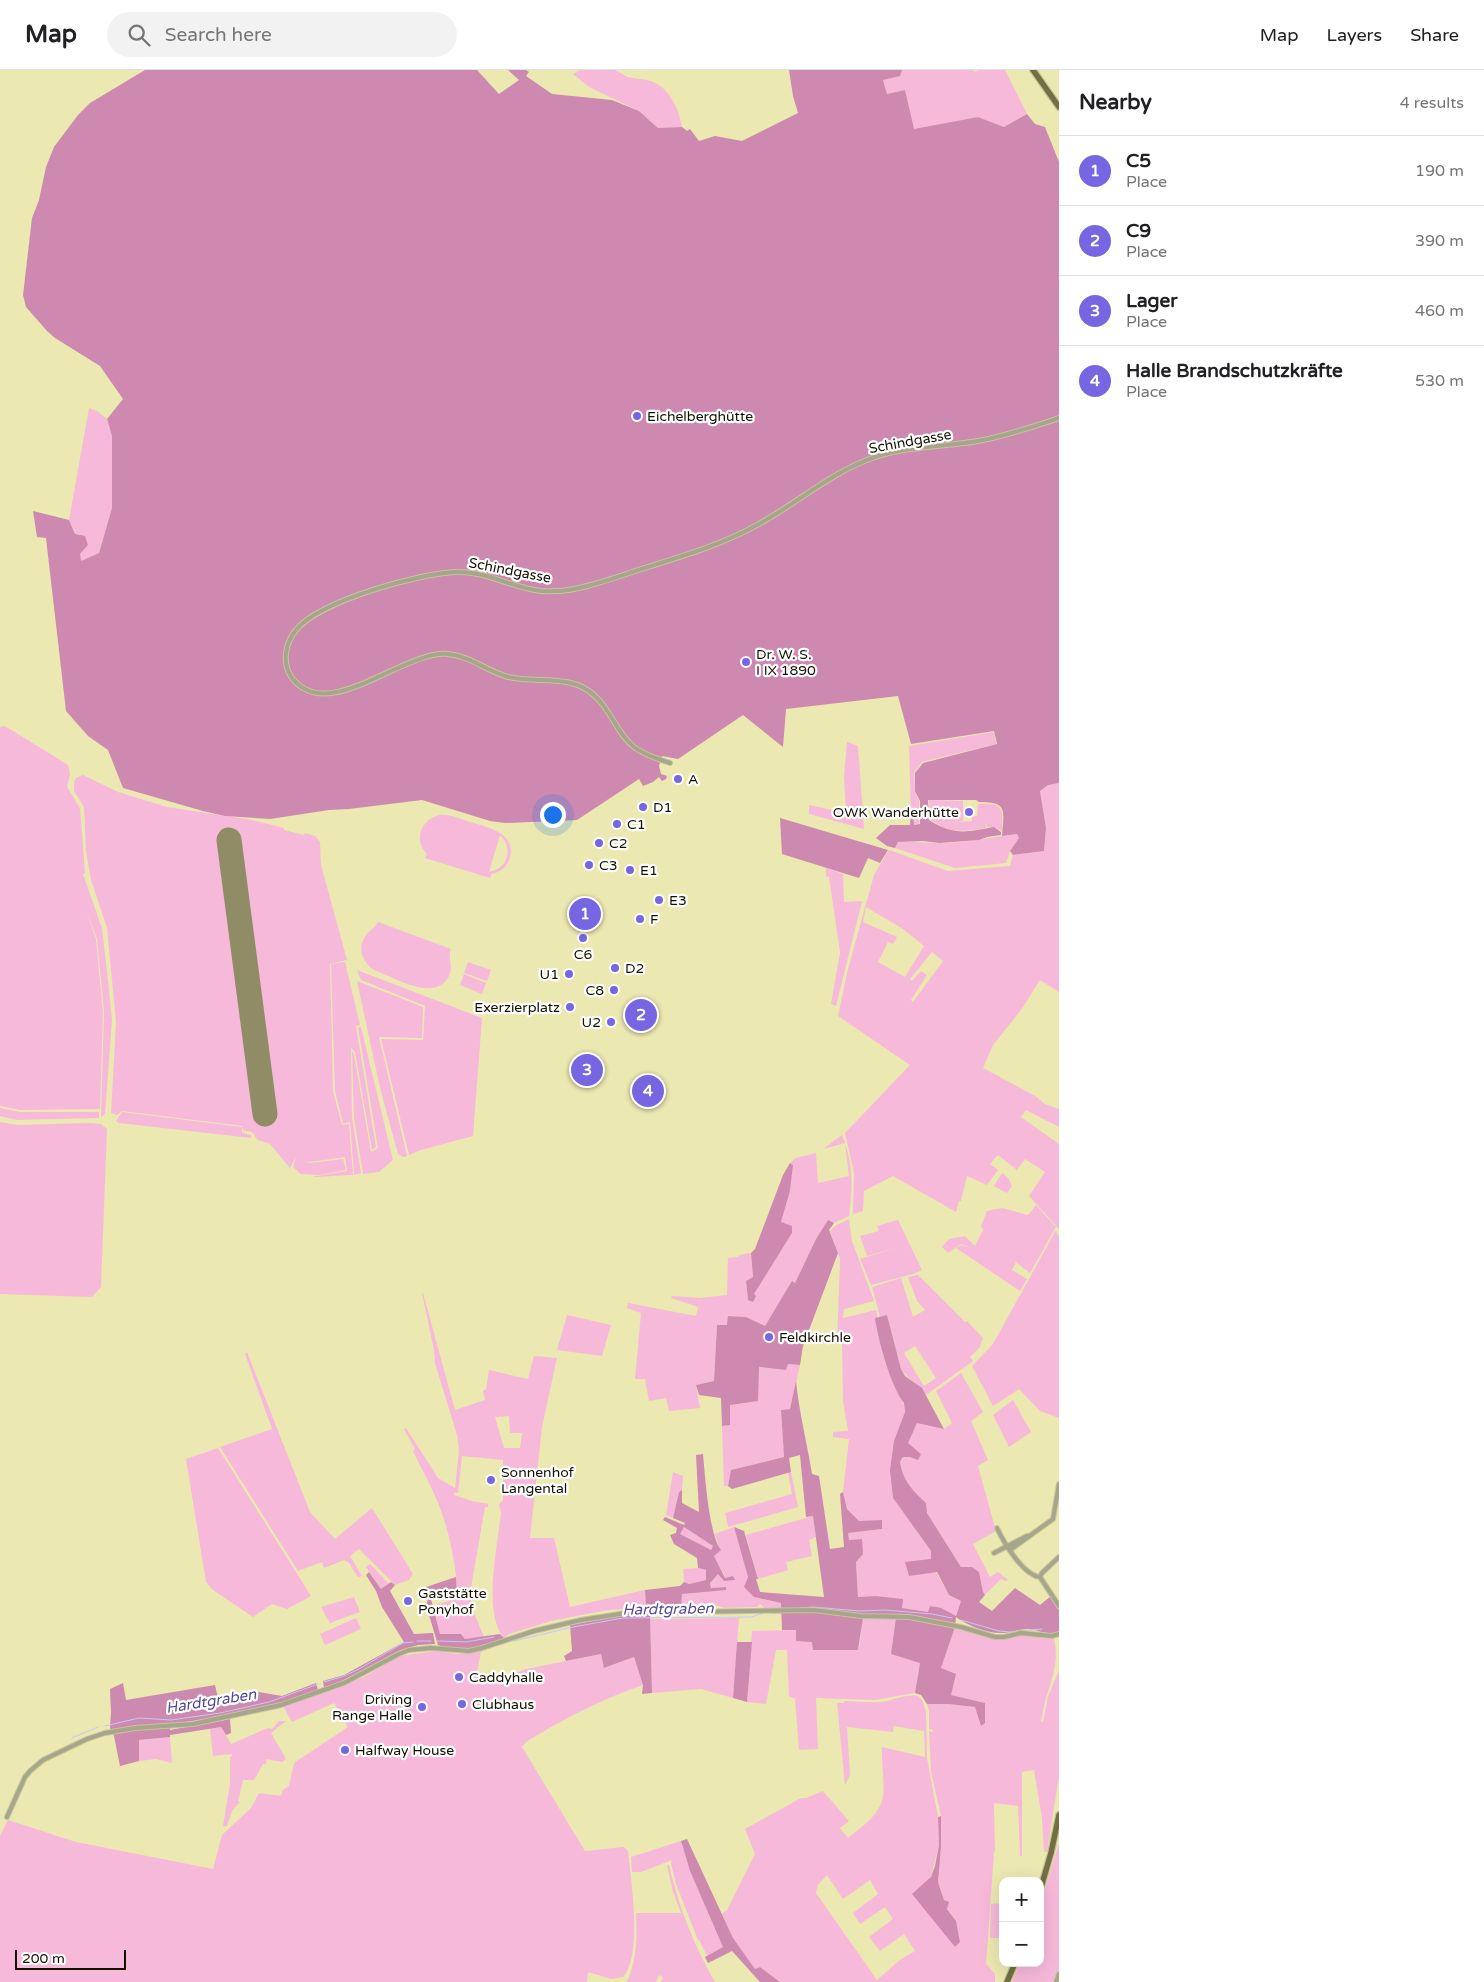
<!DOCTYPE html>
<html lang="en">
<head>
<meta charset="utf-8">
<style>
	:root { --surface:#fff; --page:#f2f2f2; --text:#202124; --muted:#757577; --line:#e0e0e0; --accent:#7666e1 }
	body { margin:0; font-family:"Varela Round",sans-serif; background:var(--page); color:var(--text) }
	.controls { position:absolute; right:15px; bottom:15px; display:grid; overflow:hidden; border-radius:10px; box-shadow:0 5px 20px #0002 }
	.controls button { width:45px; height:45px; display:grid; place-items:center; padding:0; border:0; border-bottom:1px solid var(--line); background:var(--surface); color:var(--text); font:25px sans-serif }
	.scale { position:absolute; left:15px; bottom:12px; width:111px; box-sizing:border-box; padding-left:5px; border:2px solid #131100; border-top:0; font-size:14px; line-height:18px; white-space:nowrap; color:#131100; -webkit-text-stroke:4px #fff; paint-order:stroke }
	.you { position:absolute; left:552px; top:744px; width:18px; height:18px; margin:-12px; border:4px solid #fff; border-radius:50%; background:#1a73e8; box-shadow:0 0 0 8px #1a73e833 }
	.badge { display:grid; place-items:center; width:32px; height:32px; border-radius:50%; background:var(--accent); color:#fff; font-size:16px; font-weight:700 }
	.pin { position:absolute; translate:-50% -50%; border:2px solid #fff; box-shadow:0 1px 5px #0006 }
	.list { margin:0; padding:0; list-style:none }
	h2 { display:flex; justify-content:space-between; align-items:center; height:65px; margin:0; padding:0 20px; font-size:21px }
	h2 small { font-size:16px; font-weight:400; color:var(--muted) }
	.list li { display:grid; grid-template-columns:32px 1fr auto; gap:15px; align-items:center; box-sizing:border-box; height:70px; padding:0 20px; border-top:1px solid var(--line) }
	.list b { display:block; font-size:19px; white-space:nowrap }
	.list p { margin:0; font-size:16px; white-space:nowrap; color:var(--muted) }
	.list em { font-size:16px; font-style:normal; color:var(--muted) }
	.icon { flex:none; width:28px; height:28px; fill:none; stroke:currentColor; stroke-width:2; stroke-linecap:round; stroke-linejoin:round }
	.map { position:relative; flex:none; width:1059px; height:1912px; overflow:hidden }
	header { display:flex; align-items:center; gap:30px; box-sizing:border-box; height:70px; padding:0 25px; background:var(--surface); border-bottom:1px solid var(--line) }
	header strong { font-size:24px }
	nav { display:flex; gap:28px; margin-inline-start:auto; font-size:18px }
	.search { width:350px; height:45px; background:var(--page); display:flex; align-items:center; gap:12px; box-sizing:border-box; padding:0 18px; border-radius:28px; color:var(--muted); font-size:19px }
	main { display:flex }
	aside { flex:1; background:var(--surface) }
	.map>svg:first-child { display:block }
	.green { fill:#f7b9da; fill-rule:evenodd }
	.forest { fill:#cd89af; fill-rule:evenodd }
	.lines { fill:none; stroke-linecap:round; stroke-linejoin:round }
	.stream { stroke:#c7c6fe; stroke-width:1 }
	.runway { stroke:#908d66; stroke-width:25 }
	.street-casing { stroke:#c8c695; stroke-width:6 }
	.primary-casing { stroke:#c8c695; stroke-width:8 }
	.street { stroke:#a6a58e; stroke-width:4 }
	.primary { stroke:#726f45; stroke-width:5.5 }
	.poi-dot { fill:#7666e1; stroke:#fff; stroke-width:2 }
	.labels { text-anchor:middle; stroke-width:4.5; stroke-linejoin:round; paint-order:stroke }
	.poi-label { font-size:14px; fill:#131100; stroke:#fff; text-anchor:start }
	.street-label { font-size:14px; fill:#131100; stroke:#fff }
	.water-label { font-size:15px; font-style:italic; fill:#514897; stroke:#fff }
</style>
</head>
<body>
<header>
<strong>Map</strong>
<div class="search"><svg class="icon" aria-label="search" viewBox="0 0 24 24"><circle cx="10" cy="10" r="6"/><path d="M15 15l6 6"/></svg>Search here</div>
<nav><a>Map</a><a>Layers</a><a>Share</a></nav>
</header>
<main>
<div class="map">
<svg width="1059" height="1912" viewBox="0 0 1059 1912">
	<rect width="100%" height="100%" fill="#ebe8b1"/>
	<!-- green -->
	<path class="green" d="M 580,0 C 589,0 607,0 615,0 C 619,2 623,5 628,7 C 636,9 644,9 651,11 C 670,18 679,39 682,57 L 658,58 L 639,41 L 589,17 L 573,4 Z
		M 902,0 L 973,0 L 974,2 L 979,0 L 1005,0 L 1027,44 L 1004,57 L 978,47 L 913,60 L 905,20 L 887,24 L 883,10 L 899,6 Z
		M 89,338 L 97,341 L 107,349 L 112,366 L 112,438 L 99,483 L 80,492 L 80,484 L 88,475 L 85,467 L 75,464 L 69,450 Z
		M 5,656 L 68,695 L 70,704 L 67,717 L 80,738 L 85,803 L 83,804 L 102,858 L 108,911 L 112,950 L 105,1044 L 101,1047 L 104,942 L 97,869 L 86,840 L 96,869 L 103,943 L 100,1039 L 20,1040 L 0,1036 L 0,657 Z
		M 994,662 L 996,674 L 922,692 L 914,703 L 915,720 L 919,731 L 919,754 L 914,755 L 914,743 L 911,744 L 909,676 Z
		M 847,672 L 858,676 L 864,759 L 809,744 L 809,735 L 846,743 L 844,706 Z
		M 83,705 L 118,722 L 167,737 L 252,750 L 284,758 L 284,760 L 304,765 L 305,763 L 315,766 L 320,772 L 321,795 L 347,890 L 330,894 L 333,1021 L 342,1055 L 349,1054 L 353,1105 L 310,1107 L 347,1101 L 345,1087 L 310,1092 L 305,1091 L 310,1093 L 343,1089 L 346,1100 L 320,1105 L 301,1104 L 293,1097 L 296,1087 L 290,1098 L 270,1074 L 258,1070 L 252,1062 L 243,1060 L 242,1056 L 122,1041 L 117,1045 L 111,1043 L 116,952 L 107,858 L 91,810 L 86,781 L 84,737 L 74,721 L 74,712 L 76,708 Z
		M 1059,713 L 1059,922 L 1040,910 L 1021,940 L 993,975 L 983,998 L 1035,1026 L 1045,1034 L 1059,1039 L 1059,1057 L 1026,1040 L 1021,1047 L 1059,1074 L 1059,1159 L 1029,1126 L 1045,1102 L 1025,1089 L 1017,1100 L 998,1085 L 990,1094 L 998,1100 L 987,1115 L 967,1106 L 961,1131 L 959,1131 L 956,1142 L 893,1106 L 864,1121 L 863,1141 L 853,1144 L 854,1103 L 845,1063 L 910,995 L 838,946 L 848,899 L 874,805 L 889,780 L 948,801 L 1010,796 L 1013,785 L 1044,781 L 1046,758 L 1040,721 L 1048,715 ZM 866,837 L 903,859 L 924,876 L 905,907 L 878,892 L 888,872 L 893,874 L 897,867 L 863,852 ZM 932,882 L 943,891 L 913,932 L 911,930 L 927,905 L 921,901 L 912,911 L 910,909 Z
		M 929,730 L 963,731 L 963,751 L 946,753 L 972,751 L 972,747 L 977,746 L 978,734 C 1003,733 1003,737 1002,761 L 994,757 L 987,757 L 985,752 L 986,758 C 972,761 961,762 946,759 L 947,758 L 944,758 L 930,749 Z
		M 440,745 C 450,744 460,749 470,752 C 488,757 519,764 509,790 C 506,798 500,802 492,804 L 490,808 L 425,788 L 427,784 C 413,770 421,749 440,745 ZM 500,765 C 514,778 508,799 489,802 Z
		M 1017,764 L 1020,769 L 1010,781 L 1006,793 L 955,798 L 895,778 L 898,772 C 912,771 926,773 940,773 C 967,773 991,767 1017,764 Z
		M 826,798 L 843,804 L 844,832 L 862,831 L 836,936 L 831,934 L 840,882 L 829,807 L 826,806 Z
		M 378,852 L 451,879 C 447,888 454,896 449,906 C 435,933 395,908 374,900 C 362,892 356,877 367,864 C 371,859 375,858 378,852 Z
		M 345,892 L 360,955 L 356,956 L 376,1077 L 372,1080 L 355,982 L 351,978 L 352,1047 L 361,1103 L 354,1105 L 350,1052 L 343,1054 L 335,1021 L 331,894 Z
		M 468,892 L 491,900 L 487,911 L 464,903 Z
		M 357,900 L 482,948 L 473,1066 L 421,1080 L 409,1085 L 381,969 L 423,970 L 425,936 L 361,910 Z
		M 464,904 L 486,913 L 482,924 L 460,915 Z
		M 357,911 L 423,937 L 422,968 L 379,967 L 407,1086 L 403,1087 L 398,1084 L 380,1018 Z
		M 358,957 L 361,957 L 393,1090 L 379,1102 L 363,1104 L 354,1049 L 352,981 L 354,984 L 371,1082 L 378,1078 Z
		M 0,1038 L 20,1042 L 99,1042 L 99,1048 L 17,1050 L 0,1046 Z
		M 122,1042 L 242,1057 L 242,1063 L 251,1065 L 251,1068 L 119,1053 L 116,1051 Z
		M 0,1052 L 17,1055 L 90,1053 L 101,1054 L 107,1059 L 101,1217 L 92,1227 L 0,1224 Z
		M 842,1065 C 853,1091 853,1118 849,1146 L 834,1153 L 828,1150 L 816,1169 L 795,1213 L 792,1212 L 765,1256 L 746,1247 L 728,1246 L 728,1255 L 717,1255 L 714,1311 L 696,1315 L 700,1338 L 669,1341 L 666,1328 L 649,1331 L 645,1309 L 635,1309 L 641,1243 L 627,1238 L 628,1233 L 696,1246 L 698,1237 L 671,1228 L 672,1226 L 700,1228 L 727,1225 L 728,1188 L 738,1187 L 740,1185 L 749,1183 L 751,1183 L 753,1207 L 746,1211 L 748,1230 L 753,1224 L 792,1163 L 781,1152 L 790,1121 L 793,1095 L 790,1093 L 796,1088 L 816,1083 L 818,1113 L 849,1106 L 845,1073 L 823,1079 Z
		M 1002,1103 L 1008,1108 L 1012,1116 L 1007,1123 L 994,1116 Z
		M 1036,1135 L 1056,1157 L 1030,1203 L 1016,1192 L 1012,1200 L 1027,1209 L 1020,1221 L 956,1178 L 961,1175 L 971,1178 L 961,1174 L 948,1183 L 942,1177 L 949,1169 L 965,1166 L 975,1176 L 983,1160 L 981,1156 L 987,1141 L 1002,1138 L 1028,1145 Z
		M 849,1149 L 852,1171 L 874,1231 L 844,1239 L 843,1248 L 876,1240 L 878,1248 L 876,1249 L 883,1284 L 901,1329 C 907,1337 905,1343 902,1352 L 893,1428 L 931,1481 L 931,1489 L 909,1505 L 936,1502 L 949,1525 L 961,1531 L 956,1546 L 901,1538 L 903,1529 L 876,1526 L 858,1527 L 856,1492 L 862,1469 L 849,1470 L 848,1463 L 882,1459 L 882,1451 L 859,1451 L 847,1439 L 843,1422 L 849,1369 L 833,1367 L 833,1362 L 848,1361 L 843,1331 L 842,1274 L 837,1273 L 840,1189 L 830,1161 L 835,1156 Z
		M 898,1150 L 922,1200 L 913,1204 L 871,1215 L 860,1189 L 896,1178 L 867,1186 L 860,1166 L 879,1161 L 877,1156 Z
		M 1056,1160 L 1059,1167 L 1059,1348 L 1040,1341 L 1019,1319 L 993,1336 L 972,1296 L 993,1274 Z
		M 918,1205 L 965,1252 L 967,1251 L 983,1268 L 980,1277 L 970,1287 L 973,1291 L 926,1325 C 920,1314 908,1310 901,1299 L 887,1245 L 880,1247 L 872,1217 L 901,1208 L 913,1247 L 925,1240 L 917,1231 L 908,1207 ZM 915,1276 L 936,1308 L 924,1316 L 904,1283 Z
		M 422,1223 L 423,1223 L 455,1340 L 485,1330 L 483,1321 L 486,1319 L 489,1300 L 528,1309 L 534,1286 L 557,1288 L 542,1357 L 530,1468 L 554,1468 L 570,1537 L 645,1520 L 646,1538 L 607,1540 L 551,1551 L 509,1564 L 504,1568 C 482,1543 498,1474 501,1442 L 499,1435 L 503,1430 L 503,1390 L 462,1386 L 458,1423 L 455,1422 L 454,1425 L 472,1431 L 488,1434 L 488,1437 L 485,1437 L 470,1523 L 472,1538 L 484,1567 L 465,1569 L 461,1564 L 440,1564 L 433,1536 L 458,1528 C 456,1496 450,1462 438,1433 C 431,1415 421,1398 413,1381 L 415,1379 L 404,1359 L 406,1358 L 438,1408 L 455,1418 L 459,1381 L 457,1365 L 435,1293 L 434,1280 ZM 509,1346 L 510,1363 L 522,1363 L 520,1378 L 504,1378 L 495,1347 Z
		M 567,1245 L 611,1255 L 602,1286 L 557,1280 Z
		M 247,1282 L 310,1442 L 335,1469 L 372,1438 L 413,1504 L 409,1510 L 395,1515 L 359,1479 L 350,1486 L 362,1506 L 358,1507 L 349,1493 L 344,1490 L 324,1498 L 322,1492 L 298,1501 L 220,1377 L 272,1359 L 245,1284 Z
		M 788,1294 L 800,1295 L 790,1339 L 781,1340 L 784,1387 L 731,1400 L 728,1416 L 724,1416 L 722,1356 L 730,1355 L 730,1335 L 759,1297 L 785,1300 Z
		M 961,1303 L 983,1342 L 971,1351 L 988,1390 L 978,1396 L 996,1461 L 973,1474 L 990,1507 L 998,1502 L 1008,1510 L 1006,1511 L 1001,1509 L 985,1525 L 983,1522 L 979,1502 L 972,1497 L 961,1497 L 927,1443 L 926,1433 C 912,1420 903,1411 900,1392 L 903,1387 L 921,1384 L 907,1373 L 917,1352 L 944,1359 L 952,1353 L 936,1321 Z
		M 1013,1330 L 1031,1362 L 1009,1377 L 993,1345 Z
		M 218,1378 L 311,1526 L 287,1539 L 272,1534 L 253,1547 L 213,1520 L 206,1512 L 186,1389 Z
		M 673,1402 L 683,1406 L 682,1420 L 679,1422 L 673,1448 L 666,1445 Z
		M 791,1402 L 798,1437 L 728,1457 L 725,1443 L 792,1424 L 788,1403 Z
		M 813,1446 L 816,1467 L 809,1470 L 812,1486 L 786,1492 L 788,1500 L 758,1509 L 746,1465 Z
		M 684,1457 L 713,1476 L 711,1480 L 679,1464 Z
		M 734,1457 L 754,1527 L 781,1533 L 782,1544 L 772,1544 L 760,1534 L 757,1537 L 725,1538 L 710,1534 L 688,1536 L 681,1534 L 682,1524 L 726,1519 L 726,1517 L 712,1518 L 710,1513 L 718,1503 L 726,1508 L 713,1486 L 719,1477 L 715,1464 Z
		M 370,1494 L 389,1514 L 381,1519 L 366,1497 Z
		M 698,1498 L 706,1500 L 706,1510 L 689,1514 L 684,1512 L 683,1499 Z
		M 354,1527 L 360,1542 L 330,1553 L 321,1537 Z
		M 356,1548 L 361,1559 L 325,1575 L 320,1564 Z
		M 739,1548 L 733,1628 L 701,1619 L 652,1623 L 650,1549 Z
		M 863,1548 L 896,1548 L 920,1593 L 915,1623 L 875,1630 L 816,1628 L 818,1679 L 799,1680 L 795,1629 L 789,1626 L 787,1580 L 776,1580 L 766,1634 L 747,1632 L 752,1561 L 796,1560 L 812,1572 L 859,1579 Z
		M 955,1557 L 984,1567 L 1007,1569 L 1022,1565 L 1054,1569 C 1059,1588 1053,1606 1047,1625 C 1044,1634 1043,1643 1041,1652 L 1043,1652 L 1048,1626 L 1059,1601 L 1059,1706 L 1047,1782 L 1044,1782 L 1042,1748 L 1034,1700 L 1022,1702 L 1022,1786 L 1020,1786 L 1018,1736 L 994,1733 L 995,1781 L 994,1782 L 986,1894 L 995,1904 L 995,1912 L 780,1912 L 760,1897 L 755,1899 L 733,1868 L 722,1844 L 727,1840 L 755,1784 L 745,1759 L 801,1728 L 806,1728 L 823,1721 L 849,1751 L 840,1758 L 848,1768 C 860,1758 880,1745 883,1727 C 885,1712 881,1693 882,1677 L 925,1687 L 924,1661 L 894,1656 L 893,1662 L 847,1657 L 850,1705 L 845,1715 L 837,1633 L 844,1633 L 845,1631 C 857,1631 870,1633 882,1632 C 895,1630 905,1624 918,1626 L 922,1630 L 926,1642 L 927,1688 L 938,1747 L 939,1775 L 931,1807 L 954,1877 L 956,1851 L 947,1838 L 938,1812 L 941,1778 L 941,1746 L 931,1702 L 929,1661 L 933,1662 L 933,1660 L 929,1659 L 929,1641 L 927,1634 L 948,1634 L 976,1637 L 981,1656 L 985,1633 L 950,1625 L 941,1598 ZM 827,1805 L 843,1829 L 870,1810 L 878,1824 L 853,1843 L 860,1854 L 885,1837 L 893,1849 L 869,1867 L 880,1881 L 904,1864 L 915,1881 L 900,1890 L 877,1910 L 816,1823 L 818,1815 Z
		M 436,1581 L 458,1584 L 481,1581 L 477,1603 L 501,1608 L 526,1599 L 601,1584 L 605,1598 L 634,1587 L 643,1615 C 600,1630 565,1648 526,1672 L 522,1677 L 585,1781 L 624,1777 L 628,1781 C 631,1811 643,1885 623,1907 L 611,1909 L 588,1902 L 587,1912 L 0,1912 L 0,1766 L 8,1750 L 76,1772 L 213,1799 L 222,1765 L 251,1738 L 259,1723 L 281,1726 L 283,1720 L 289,1716 L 294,1693 L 348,1657 L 334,1633 L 292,1652 L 283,1636 L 333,1620 L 366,1606 L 400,1586 Z
		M 279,1651 L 286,1651 L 271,1663 L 286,1689 L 282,1692 L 267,1689 L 266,1694 L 263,1694 L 254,1710 L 243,1710 L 238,1731 L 240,1732 L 232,1741 L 227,1756 L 223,1756 L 230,1714 L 230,1687 L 232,1686 L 232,1684 L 213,1686 L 210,1658 L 221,1657 L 231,1674 L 268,1658 L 272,1659 Z
		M 170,1667 L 172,1693 L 156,1689 L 139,1691 L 139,1670 Z
		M 681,1771 L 690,1801 L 724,1877 L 707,1886 L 699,1870 L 698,1870 L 676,1814 L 671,1793 L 672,1790 L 641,1802 L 632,1802 L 631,1787 Z
		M 1059,1773 L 1059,1903 L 1055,1912 L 1012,1912 L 1020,1893 L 1040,1893 L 1040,1835 Z
		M 667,1795 L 669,1795 C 678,1835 695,1878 715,1912 L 661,1912 L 663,1907 L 659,1905 L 656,1912 L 627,1912 C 637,1889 637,1867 636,1843 L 681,1843 L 673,1822 Z
		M 1003,1833 L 1003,1868 L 990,1868 L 991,1834 Z"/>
	<!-- forest -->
	<path class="forest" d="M 145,0 L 477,0 L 499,24 L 519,10 L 508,0 L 526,0 L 529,2 L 526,6 L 552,24 L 612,30 L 639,41 L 658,58 L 682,57 L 687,61 L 690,59 L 699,71 L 715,66 L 742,71 L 798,43 L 793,26 L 789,0 L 902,0 L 900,6 L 883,10 L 887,24 L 905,20 L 914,59 L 978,47 L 1004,57 L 1027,44 L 1035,54 L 1045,57 L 1059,92 L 1059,713 L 1048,715 L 1040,721 L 1046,758 L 1044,781 L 1013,785 L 1010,781 L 1019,768 L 1017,764 L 1002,766 C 1004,740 1008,732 979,732 L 976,730 L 928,730 L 929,750 C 955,766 966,762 994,757 L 1001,762 L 1001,765 L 987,767 L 979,770 L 939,773 L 923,771 L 898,772 L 895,778 L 887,776 L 876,768 L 890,755 L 910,755 L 911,744 L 913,744 L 914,755 L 920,754 L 920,731 L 915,721 L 915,703 L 923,693 L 997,674 L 994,661 L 911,674 L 898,626 L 786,639 L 783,677 L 743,645 L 678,689 L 662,686 L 659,696 L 661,704 L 667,706 L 666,709 L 662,711 L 659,707 L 653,712 L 643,716 L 639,709 L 577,750 L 505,753 L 490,751 L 422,730 L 349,739 L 329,740 L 270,749 L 225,746 L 203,741 L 123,718 L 108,680 L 88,666 L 66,641 L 46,468 L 37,467 L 33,441 L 69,450 L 75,464 L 85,466 L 88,475 L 80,484 L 81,491 L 99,483 L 112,438 L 112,366 L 107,349 L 123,329 L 100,296 L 55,268 L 47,261 L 26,237 L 23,225 L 32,148 L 39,130 L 46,97 L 54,77 L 78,45 L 90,33 Z
		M 780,748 L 888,780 L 880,793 L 868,788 L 859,808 L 782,784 Z
		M 790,1093 L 793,1095 L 790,1121 L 781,1152 L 792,1156 L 792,1163 L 754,1224 L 756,1226 L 753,1232 L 748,1230 L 746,1211 L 753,1207 L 751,1183 L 755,1179 L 783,1105 Z
		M 828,1150 L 834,1153 L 829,1160 L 838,1183 L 803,1276 L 800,1295 L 788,1294 L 786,1300 L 759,1297 L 758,1331 L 730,1335 L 730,1355 L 722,1356 L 721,1328 L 699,1325 L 696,1315 L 714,1311 L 717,1255 L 727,1255 L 728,1246 L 746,1247 L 765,1256 L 792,1211 L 795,1213 L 816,1169 Z
		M 887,1245 L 901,1299 L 905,1306 L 922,1318 L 944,1359 L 917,1353 L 908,1373 L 921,1384 L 918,1390 L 910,1387 L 903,1387 L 900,1392 C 903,1411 912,1420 926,1433 L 927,1443 L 961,1497 L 972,1497 L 979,1502 L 983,1522 L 985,1525 L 979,1532 L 992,1541 L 1015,1518 L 1040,1535 L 1051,1526 L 1059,1540 L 1059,1562 C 1047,1566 1040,1560 1028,1559 C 1020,1559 1012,1562 1004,1563 C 988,1564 968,1556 956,1547 L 955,1557 L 941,1598 L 956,1604 L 951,1625 L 985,1633 L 985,1653 L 981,1656 L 975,1637 L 948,1634 L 927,1634 L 921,1625 L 915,1623 L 920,1593 L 891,1584 L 896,1548 L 863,1548 L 858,1580 L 813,1580 L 812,1572 L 796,1571 L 796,1560 L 782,1560 L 781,1533 L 754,1527 L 744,1517 L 748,1507 L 734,1457 L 744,1461 L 758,1509 L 756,1509 L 760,1522 L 824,1527 L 813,1446 L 806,1447 L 800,1385 L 789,1388 L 791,1402 L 732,1419 L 728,1416 L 731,1400 L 784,1387 L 781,1340 L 790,1339 L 796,1311 C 799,1342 807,1373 812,1404 L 819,1406 L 830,1479 L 844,1477 L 840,1424 L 843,1422 L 847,1439 L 859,1451 L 882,1450 L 882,1459 L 848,1463 L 849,1470 L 862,1469 L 863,1484 L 856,1492 L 858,1527 L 876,1526 L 903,1529 L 902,1538 L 928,1542 L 930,1536 L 941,1538 L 956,1546 L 961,1531 L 949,1525 L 937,1502 L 909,1506 L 905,1492 L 931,1489 L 931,1481 L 893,1428 L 890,1400 L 894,1371 L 905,1342 L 904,1333 C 891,1317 878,1270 875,1248 Z
		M 703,1384 C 705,1405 709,1465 721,1480 L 714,1486 L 725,1508 L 733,1506 L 735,1510 L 724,1511 L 718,1504 L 710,1513 L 711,1518 L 726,1517 L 726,1520 L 682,1524 L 681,1537 L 646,1538 L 645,1520 L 680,1516 L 684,1512 L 689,1514 L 706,1510 L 706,1500 L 698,1498 L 697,1488 L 674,1474 L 670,1465 L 676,1463 L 677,1458 L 663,1450 L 665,1447 L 684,1455 L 685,1453 L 673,1448 L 679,1422 L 682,1420 L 682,1433 L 699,1442 L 696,1385 ZM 684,1457 L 713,1476 L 711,1480 L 680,1464 Z
		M 369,1502 L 381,1519 L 391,1512 L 395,1515 L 390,1521 L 414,1564 L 433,1563 L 435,1574 L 418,1575 L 401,1580 L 362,1603 L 324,1618 L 323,1611 L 344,1605 L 404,1572 L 382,1537 L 376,1521 L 366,1505 Z
		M 456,1507 L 457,1523 L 431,1529 L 440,1564 L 461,1564 L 465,1569 L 500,1564 L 504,1568 C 484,1576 458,1585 438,1575 L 426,1535 L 428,1529 L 426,1517 Z
		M 650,1544 L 652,1623 L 642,1624 L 643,1615 L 634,1587 L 604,1598 L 601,1584 L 566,1591 L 564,1586 L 572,1581 L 570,1555 L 626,1545 Z
		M 737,1572 L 752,1572 L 747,1632 L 733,1628 Z
		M 123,1613 L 126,1630 L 215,1615 L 218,1628 L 252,1621 L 282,1626 L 316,1613 L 318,1620 C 271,1638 219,1648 169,1654 L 170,1660 L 230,1649 L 231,1663 L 226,1665 L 221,1657 L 170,1665 L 170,1667 L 139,1670 L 139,1691 L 120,1696 L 114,1666 L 110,1658 L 111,1642 L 110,1619 Z
		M 941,1746 L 941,1778 L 938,1812 L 944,1830 L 949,1832 L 947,1839 L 956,1851 L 960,1872 L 955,1877 L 912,1824 L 931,1807 L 935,1796 L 939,1775 L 938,1747 Z
		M 687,1769 L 733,1868 L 755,1899 L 760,1897 L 780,1912 L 760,1912 L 732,1881 L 708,1893 L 705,1887 L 723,1877 L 690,1801 L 681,1771 Z"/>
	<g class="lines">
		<!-- stream -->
		<path class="stream" d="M 792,1539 L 813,1537 L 860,1541 L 885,1540 L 932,1544 L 952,1548
			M 961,1550 L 999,1561 L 1010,1562 L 1042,1559
			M 417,1571 L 431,1571
			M 437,1571 L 466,1572 L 494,1567
			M 514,1571 L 573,1557 L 623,1548 L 751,1547 L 764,1543
			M 324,1612 L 344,1606 L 359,1599 L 403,1573 L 413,1572
			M 105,1656 L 139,1648 L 171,1650 L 220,1643 L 269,1632 L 318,1614
			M 72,1668 L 98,1657"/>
		<!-- runway -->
		<path class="runway" d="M 229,770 L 265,1044"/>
		<!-- street casing -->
		<g class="street-casing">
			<path id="street" d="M 670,693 C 658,689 644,685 634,677 C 617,664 611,640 595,626 C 571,603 538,614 508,607 C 487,601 470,586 448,584 C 403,580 328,655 292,608 C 287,601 285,592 286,583 C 287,575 291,566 296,560 C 319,531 422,502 459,502 C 488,502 513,518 541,521 C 555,522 573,520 587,516 C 607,511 628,503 648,497 C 686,485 723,474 757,455 C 798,433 831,402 875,387 C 907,376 944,377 978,371 C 1006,366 1032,357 1059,348
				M 997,1458 C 1004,1473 1023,1505 1040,1507
				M 1010,1480 L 1053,1449 L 1059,1414
				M 994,1483 L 1027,1466
				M 1059,1487 L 1042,1503 L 1040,1507 L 1059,1536
				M 7,1747 L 25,1707 L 30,1701 L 43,1690 L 87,1669 L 105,1663 L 135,1658 L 193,1654 L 281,1635 L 344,1613 L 399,1584 L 409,1580 L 431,1578 L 469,1581 L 482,1578 L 534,1561 L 581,1550 L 626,1543 L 814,1540 L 861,1546 L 909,1547 L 961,1557 L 995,1567 L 1004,1567 L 1021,1563 L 1052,1566 L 1059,1564
				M 1056,1912 L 1059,1904"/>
		</g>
		<!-- primary casing -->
		<g class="primary-casing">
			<path id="primary" d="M 1033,0 L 1059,37
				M 1040,1821 L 1051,1783 L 1059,1745
				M 1007,1912 L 1015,1893"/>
		</g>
		<!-- street -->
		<use href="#street" class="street"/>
		<!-- primary -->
		<use href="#primary" class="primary"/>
	</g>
	<!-- markers -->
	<g class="poi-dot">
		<circle cx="637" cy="346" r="5"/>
		<circle cx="746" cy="592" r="5"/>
		<circle cx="678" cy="709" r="5"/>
		<circle cx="643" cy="737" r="5"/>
		<circle cx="969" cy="742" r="5"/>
		<circle cx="617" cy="754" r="5"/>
		<circle cx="599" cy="773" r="5"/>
		<circle cx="589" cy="795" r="5"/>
		<circle cx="630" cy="800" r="5"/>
		<circle cx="659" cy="830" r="5"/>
		<circle cx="640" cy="849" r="5"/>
		<circle cx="583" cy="868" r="5"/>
		<circle cx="615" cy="898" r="5"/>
		<circle cx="569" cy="904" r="5"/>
		<circle cx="614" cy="920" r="5"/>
		<circle cx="570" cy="937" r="5"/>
		<circle cx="611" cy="952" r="5"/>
		<circle cx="769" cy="1267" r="5"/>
		<circle cx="491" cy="1410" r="5"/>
		<circle cx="408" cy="1531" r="5"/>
		<circle cx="459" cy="1607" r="5"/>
		<circle cx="462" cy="1634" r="5"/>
		<circle cx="422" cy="1637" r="5"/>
		<circle cx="345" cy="1680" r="5"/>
	</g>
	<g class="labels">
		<!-- poi labels -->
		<g class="poi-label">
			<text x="647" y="351">Eichelberghütte</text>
			<text x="756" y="589">Dr. W. S.<tspan x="756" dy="16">I IX 1890</tspan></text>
			<text x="688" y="714">A</text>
			<text x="653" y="742">D1</text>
			<text x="959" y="747" text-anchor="end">OWK Wanderhütte</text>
			<text x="627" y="759">C1</text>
			<text x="609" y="778">C2</text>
			<text x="599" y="800">C3</text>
			<text x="640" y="805">E1</text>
			<text x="669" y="835">E3</text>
			<text x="650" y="854">F</text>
			<text x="583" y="889" text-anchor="middle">C6</text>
			<text x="625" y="903">D2</text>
			<text x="559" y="909" text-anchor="end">U1</text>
			<text x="604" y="925" text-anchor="end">C8</text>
			<text x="560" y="942" text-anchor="end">Exerzierplatz</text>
			<text x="601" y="957" text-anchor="end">U2</text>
			<text x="779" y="1272">Feldkirchle</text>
			<text x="501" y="1407">Sonnenhof<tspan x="501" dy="16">Langental</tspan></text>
			<text x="418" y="1528">Gaststätte<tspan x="418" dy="16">Ponyhof</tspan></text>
			<text x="469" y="1612">Caddyhalle</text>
			<text x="412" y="1634" text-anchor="end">Driving<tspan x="412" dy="16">Range Halle</tspan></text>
			<text x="472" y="1639">Clubhaus</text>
			<text x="355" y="1685">Halfway House</text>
		</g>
		<!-- street labels -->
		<g class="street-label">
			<text transform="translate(910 371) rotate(-10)" y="5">Schindgasse</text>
			<text transform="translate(510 500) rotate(11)" y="5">Schindgasse</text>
		</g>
		<!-- water labels -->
		<g class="water-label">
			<text transform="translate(668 1539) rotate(-1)" y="5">Hardtgraben</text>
			<text transform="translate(211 1631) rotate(-9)" y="5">Hardtgraben</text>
		</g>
	</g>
</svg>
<div class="controls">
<button>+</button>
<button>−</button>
</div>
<div class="scale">200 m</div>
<div class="you"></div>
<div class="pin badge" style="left:585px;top:844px">1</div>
<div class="pin badge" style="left:641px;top:945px">2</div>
<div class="pin badge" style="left:587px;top:1000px">3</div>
<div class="pin badge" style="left:648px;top:1021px">4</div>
</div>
<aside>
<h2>Nearby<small>4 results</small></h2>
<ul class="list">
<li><span class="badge">1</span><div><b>C5</b><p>Place</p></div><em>190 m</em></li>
<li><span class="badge">2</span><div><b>C9</b><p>Place</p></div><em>390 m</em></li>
<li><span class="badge">3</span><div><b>Lager</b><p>Place</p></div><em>460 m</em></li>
<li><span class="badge">4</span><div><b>Halle Brandschutzkräfte</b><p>Place</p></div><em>530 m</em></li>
</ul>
</aside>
</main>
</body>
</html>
